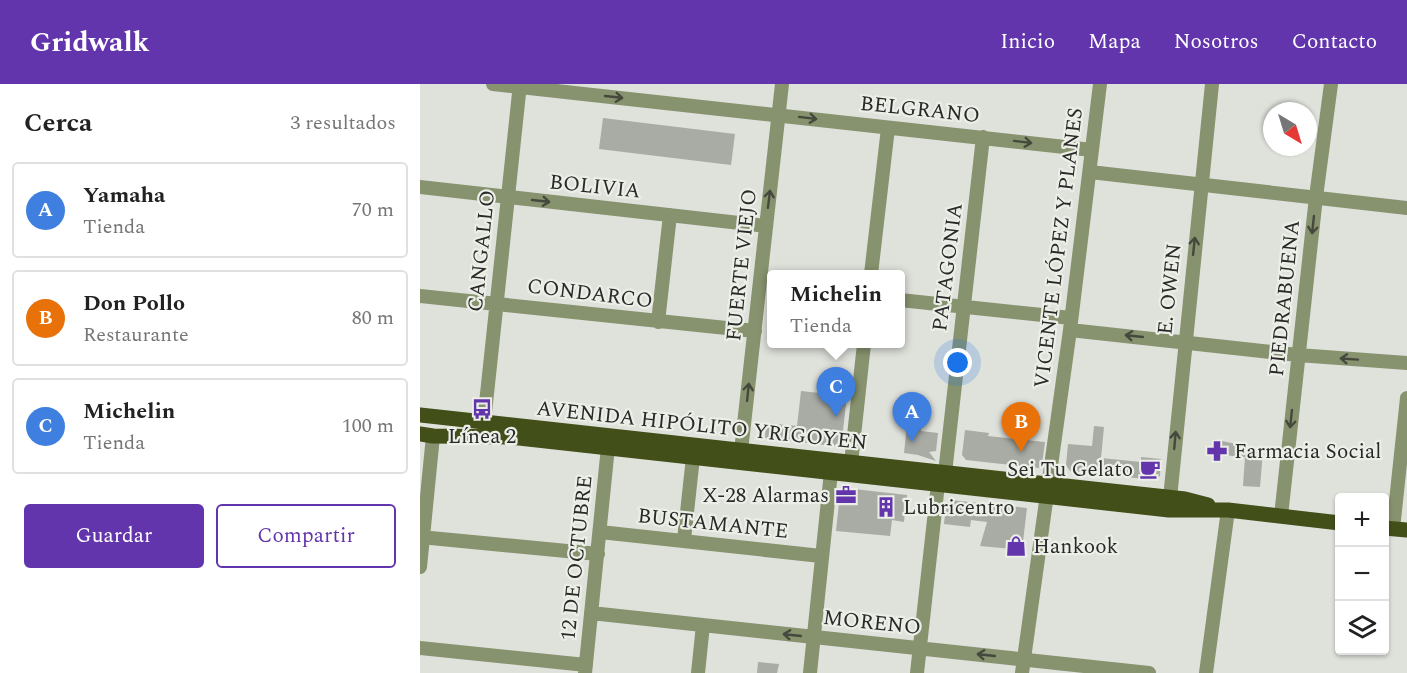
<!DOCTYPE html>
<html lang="es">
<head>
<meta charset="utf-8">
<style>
	:root { --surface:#fff; --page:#f6f6f6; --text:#222; --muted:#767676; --line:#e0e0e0; --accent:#6335ad }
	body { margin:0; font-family:Spectral,serif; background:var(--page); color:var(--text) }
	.controls { position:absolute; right:18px; bottom:18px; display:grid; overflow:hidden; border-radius:6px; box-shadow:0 2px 4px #0004 }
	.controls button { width:54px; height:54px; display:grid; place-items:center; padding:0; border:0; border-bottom:2px solid var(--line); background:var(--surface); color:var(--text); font:30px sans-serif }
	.compass { position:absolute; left:843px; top:18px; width:54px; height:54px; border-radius:50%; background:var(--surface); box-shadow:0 2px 4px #0004; rotate:142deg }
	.you { position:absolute; left:538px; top:279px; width:21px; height:21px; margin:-15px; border:4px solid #fff; border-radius:50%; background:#1a73e8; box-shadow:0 0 0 9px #1a73e833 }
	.badge { display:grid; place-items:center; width:39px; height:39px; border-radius:50%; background:var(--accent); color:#fff; font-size:20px; font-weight:700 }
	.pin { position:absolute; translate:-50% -50px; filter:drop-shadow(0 2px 3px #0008) }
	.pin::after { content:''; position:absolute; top:32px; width:21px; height:18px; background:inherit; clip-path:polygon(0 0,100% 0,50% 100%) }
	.popup { position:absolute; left:347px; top:186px; width:138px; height:78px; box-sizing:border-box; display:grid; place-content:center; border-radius:6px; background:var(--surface); filter:drop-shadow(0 2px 4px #0005); font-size:20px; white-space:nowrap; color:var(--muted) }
	.popup b { font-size:22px; color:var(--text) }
	.popup::after { content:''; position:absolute; left:50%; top:100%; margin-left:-12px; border:12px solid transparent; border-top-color:var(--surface) }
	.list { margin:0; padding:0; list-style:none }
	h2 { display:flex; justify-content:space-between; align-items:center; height:78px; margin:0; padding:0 24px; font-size:26px }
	h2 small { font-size:20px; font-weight:400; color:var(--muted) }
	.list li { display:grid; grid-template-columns:39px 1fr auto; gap:18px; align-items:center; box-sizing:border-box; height:96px; margin:0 12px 12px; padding:0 12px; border:2px solid var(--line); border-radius:6px }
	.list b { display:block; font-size:22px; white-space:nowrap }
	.list p { margin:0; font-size:20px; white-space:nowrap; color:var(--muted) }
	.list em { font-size:20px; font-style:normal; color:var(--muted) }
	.actions { display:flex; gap:12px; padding:18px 24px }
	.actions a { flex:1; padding:14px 0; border:2px solid var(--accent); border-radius:6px; text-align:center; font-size:21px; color:var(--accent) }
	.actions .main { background:var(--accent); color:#fff }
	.icon { flex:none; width:33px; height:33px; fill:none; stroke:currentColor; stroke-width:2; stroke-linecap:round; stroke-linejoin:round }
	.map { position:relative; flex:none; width:987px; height:589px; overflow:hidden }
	header { display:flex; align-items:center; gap:36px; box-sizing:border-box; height:84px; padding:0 30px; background:var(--accent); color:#fff }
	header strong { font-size:28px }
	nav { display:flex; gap:33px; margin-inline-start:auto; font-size:21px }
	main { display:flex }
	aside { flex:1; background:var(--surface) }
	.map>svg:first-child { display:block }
	.building { fill:#a9aba5 }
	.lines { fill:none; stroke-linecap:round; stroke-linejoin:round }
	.minor { stroke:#87926e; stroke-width:14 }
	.major { stroke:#424f18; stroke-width:15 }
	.oneway { stroke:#45493d }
	.labels { text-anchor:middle; stroke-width:4.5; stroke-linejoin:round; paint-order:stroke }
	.street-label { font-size:21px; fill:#292a28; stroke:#eceee8 }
	.poi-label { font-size:21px; fill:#292a28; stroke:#eceee8; text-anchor:start }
</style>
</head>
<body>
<header>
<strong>Gridwalk</strong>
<nav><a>Inicio</a><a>Mapa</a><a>Nosotros</a><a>Contacto</a></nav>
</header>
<main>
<aside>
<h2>Cerca<small>3 resultados</small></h2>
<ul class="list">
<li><span class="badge" style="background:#3f7fe0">A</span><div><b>Yamaha</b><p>Tienda</p></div><em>70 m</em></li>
<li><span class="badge" style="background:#e8710a">B</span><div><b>Don Pollo</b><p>Restaurante</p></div><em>80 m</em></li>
<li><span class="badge" style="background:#3f7fe0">C</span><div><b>Michelin</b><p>Tienda</p></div><em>100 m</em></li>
</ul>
<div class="actions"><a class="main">Guardar</a><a>Compartir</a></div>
</aside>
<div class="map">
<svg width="987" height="589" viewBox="0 0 987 589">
	<rect width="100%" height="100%" fill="#dfe1db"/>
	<!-- building -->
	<path class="building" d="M 183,34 L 315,50 L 311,81 L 179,65 Z
		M 381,307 L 427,312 L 422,355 L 414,362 L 345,354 L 346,339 L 377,342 Z
		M 487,341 L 501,343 L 501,347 L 518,349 L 516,367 L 509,368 L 516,377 L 498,371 L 484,369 Z
		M 674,342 L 684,343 L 681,374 L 721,378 L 721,373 L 741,375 L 740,392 L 734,396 L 650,387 L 646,381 L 648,360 L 672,362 Z
		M 545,346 L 569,349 L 568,352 L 625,358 L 622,380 L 619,384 L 546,376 L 542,371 Z
		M 793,355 L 816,360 L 816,363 L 843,367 L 840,403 L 823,402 L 825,373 L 791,370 Z
		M 425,404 L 487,411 L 484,438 L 472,436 L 470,452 L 416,447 L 420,409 Z
		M 530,416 L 607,424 L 602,466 L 560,462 L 567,438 L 551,436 L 550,443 L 524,440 L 526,420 Z
		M 338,578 L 359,580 L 357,589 L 337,589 Z"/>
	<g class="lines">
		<!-- minor -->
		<path class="minor" d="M 73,0 L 672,66
			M 670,88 L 987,124
			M 0,103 L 346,142
			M 451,190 L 468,44
			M 0,212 L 335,247
			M 480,216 L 651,234
			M 238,238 L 250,131
			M 650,246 L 878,271 L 987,279
			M 64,338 L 100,0
			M 321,367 L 362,0
			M 431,379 L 444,260
			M 525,389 L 563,53
			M 750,414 L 792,0
			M 861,432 L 896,113 L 911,0
			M 973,445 L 987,314
			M 180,448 L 401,472
			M 0,453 L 178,470
			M 264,456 L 273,373
			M 0,483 L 13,352
			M 171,529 L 729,589
			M 0,564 L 166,581
			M 165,589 L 188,363
			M 278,589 L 283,541
			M 390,589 L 411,388
			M 497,589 L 518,400
			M 602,589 L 650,246 L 680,0
			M 786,589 L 808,426"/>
		<!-- major -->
		<path class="major" d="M 0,331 L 765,415 L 788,421
			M 0,350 L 13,352 L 90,353 L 749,426 L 808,426 L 920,439
			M 964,444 L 987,446"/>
	</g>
	<!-- one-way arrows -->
	<defs><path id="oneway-shaft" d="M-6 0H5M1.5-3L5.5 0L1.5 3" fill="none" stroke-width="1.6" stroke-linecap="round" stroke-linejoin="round" transform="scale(1.5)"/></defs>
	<g class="oneway">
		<use href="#oneway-shaft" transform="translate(194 13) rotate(6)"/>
		<use href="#oneway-shaft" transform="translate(388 34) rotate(7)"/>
		<use href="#oneway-shaft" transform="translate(603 58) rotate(7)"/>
		<use href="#oneway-shaft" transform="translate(349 115) rotate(-83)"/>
		<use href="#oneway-shaft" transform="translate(121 117) rotate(6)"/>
		<use href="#oneway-shaft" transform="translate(893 141) rotate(96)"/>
		<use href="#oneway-shaft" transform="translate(774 162) rotate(-84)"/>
		<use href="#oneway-shaft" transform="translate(714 252) rotate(-174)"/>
		<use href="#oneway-shaft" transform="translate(929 275) rotate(-176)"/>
		<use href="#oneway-shaft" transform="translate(328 308) rotate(-84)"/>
		<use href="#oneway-shaft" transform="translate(871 335) rotate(96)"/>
		<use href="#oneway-shaft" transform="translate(755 356) rotate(-85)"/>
		<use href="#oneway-shaft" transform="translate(372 551) rotate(-174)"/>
		<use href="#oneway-shaft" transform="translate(566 571) rotate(-174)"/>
	</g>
	<!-- icons -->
	<defs>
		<g id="bus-bare" transform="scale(1.62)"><path d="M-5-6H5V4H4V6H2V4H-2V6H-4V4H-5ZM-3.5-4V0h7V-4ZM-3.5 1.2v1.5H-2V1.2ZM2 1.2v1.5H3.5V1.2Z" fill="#6335ad" stroke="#eceee8" stroke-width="2.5" paint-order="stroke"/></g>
		<g id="pharmacy-bare" transform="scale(1.62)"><path d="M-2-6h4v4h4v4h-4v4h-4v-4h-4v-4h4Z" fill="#6335ad" stroke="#eceee8" stroke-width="2.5" paint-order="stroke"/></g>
		<g id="cafe-bare" transform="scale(1.62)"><path d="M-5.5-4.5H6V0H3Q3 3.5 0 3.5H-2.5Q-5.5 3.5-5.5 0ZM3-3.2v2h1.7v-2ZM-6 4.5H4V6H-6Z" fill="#6335ad" stroke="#eceee8" stroke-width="2.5" paint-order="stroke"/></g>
		<g id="office-bare" transform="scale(1.62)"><path d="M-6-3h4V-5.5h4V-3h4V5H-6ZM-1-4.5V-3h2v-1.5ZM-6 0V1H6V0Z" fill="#6335ad" stroke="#eceee8" stroke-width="2.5" paint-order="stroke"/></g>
		<g id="building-bare" transform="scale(1.62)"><path d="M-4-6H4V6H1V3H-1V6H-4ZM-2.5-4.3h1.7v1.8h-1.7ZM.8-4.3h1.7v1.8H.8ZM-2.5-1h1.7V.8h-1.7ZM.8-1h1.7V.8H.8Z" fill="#6335ad" stroke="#eceee8" stroke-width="2.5" paint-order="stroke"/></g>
		<g id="shop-bare" transform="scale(1.62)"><path d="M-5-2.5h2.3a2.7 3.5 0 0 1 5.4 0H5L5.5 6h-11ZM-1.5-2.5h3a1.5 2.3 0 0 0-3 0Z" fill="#6335ad" stroke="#eceee8" stroke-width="2.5" paint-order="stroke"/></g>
	</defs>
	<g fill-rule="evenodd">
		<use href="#bus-bare" x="62" y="325"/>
		<use href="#pharmacy-bare" x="797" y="367"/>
		<use href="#cafe-bare" x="730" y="385"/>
		<use href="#office-bare" x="426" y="411"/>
		<use href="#building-bare" x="466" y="423"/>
		<use href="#shop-bare" x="596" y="462"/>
	</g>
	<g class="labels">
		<!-- street labels -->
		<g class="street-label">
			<text transform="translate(500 25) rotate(6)" y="7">BELGRANO</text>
			<text transform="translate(175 102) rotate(6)" y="7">BOLIVIA</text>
			<text transform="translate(638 164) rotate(-83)" y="7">VICENTE LÓPEZ Y PLANES</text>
			<text transform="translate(61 167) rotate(-84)" y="7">CANGALLO</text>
			<text transform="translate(321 181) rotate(-84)" y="7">FUERTE VIEJO</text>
			<text transform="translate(527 183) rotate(-83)" y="7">PATAGONIA</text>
			<text transform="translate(749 205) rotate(-84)" y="7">E. OWEN</text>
			<text transform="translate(170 209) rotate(7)" y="7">CONDARCO</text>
			<text transform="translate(864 214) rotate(-84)" y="7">PIEDRABUENA</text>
			<text transform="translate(282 341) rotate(6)" y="7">AVENIDA HIPÓLITO YRIGOYEN</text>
			<text transform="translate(293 439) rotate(6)" y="7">BUSTAMANTE</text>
			<text transform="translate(156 474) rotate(-84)" y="7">12 DE OCTUBRE</text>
			<text transform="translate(452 538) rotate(6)" y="7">MORENO</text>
		</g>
		<!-- poi labels -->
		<g class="poi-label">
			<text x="62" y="359" text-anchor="middle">Línea 2</text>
			<text x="814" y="374">Farmacia Social</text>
			<text x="713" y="392" text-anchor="end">Sei Tu Gelato</text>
			<text x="409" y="418" text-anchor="end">X-28 Alarmas</text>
			<text x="483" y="430">Lubricentro</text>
			<text x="613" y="469">Hankook</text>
		</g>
	</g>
</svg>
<div class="controls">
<button>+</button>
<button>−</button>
<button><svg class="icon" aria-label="layers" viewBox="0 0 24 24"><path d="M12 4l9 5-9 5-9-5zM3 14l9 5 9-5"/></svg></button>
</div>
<svg class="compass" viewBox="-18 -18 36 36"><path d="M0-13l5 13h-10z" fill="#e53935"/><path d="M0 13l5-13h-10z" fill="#767676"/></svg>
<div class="you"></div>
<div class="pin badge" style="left:492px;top:358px;background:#3f7fe0">A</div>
<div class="pin badge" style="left:601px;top:368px;background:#e8710a">B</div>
<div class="pin badge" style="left:416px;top:333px;background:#3f7fe0">C</div>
<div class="popup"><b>Michelin</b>Tienda</div>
</div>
</main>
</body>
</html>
